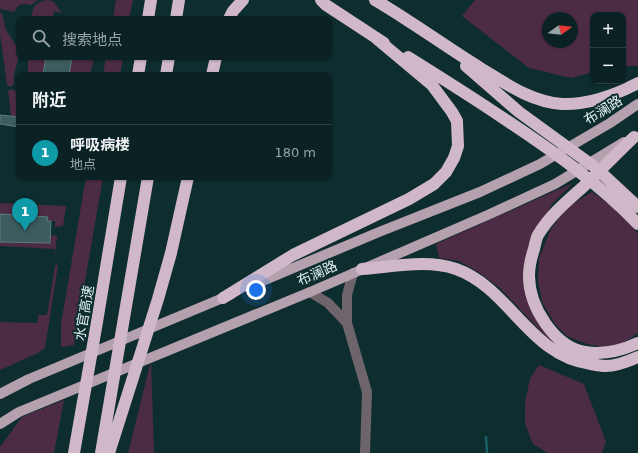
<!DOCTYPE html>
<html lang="zh">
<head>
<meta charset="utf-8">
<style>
	:root { --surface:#0a2223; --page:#132a2b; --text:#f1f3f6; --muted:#99a4a6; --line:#2a3f41; --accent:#fd86e2 }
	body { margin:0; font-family:"DejaVu Sans","Noto Sans SC",sans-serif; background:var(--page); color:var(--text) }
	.controls { position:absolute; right:12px; top:12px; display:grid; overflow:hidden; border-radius:8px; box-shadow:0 1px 3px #0004 }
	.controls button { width:36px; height:36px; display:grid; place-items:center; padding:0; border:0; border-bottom:1px solid var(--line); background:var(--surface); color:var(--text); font:20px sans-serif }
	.compass { position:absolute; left:542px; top:12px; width:36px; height:36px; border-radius:50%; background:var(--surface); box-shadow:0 1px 3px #0004; rotate:75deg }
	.you { position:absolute; left:256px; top:290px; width:14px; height:14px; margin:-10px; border:3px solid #fff; border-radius:50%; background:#1a73e8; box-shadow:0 0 0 6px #1a73e833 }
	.badge { display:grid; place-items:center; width:26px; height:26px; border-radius:50%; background:var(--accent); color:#fff; font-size:13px; font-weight:700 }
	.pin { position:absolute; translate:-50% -33px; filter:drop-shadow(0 1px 2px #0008) }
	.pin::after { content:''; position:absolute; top:21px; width:14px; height:12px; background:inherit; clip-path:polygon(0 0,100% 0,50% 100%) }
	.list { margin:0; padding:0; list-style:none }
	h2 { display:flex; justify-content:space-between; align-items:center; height:52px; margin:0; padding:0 16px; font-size:17px }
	h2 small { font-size:13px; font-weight:400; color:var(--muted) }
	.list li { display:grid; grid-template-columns:26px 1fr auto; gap:12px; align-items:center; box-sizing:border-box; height:56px; padding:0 16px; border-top:1px solid var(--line) }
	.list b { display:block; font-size:15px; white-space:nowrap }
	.list p { margin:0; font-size:13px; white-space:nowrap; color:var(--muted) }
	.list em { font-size:13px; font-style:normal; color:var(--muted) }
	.icon { flex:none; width:22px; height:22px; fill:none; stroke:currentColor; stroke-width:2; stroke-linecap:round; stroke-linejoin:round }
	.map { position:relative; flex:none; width:638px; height:453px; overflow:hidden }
	.search { position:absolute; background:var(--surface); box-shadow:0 1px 3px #0004; left:16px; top:16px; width:316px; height:44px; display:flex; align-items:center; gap:10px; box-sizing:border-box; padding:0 14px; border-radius:8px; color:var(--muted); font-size:15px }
	.panel { position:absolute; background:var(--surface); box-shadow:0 1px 3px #0004; left:16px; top:72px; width:316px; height:108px; border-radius:8px }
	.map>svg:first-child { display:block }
	.green { fill:#4c2c44; fill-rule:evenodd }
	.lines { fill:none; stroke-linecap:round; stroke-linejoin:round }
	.stream { stroke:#156165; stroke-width:2.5 }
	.building { fill:#3d5c5e; stroke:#5d7d7e }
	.street { stroke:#6e646b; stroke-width:10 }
	.primary { stroke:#b5a0ae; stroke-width:10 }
	.highway { stroke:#d0b8c9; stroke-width:12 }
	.labels { text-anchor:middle; stroke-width:4; stroke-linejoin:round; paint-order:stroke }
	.street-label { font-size:14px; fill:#dff0f1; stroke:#0e2d2f }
</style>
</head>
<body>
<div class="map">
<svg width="638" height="453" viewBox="0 0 638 453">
	<rect width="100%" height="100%" fill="#0e2d2f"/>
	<!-- green -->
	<path class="green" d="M 0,0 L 38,0 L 31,5 C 23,3 18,4 14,12 L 0,9 Z
		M 46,0 L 53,1 L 62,13 L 54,11 L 53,19 L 31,19 C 33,8 33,4 46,0 Z
		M 116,0 L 133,0 L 129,19 L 113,19 Z
		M 475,0 L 638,0 L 638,66 L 623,66 L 623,15 L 593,15 L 593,72 L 571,78 L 529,68 L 462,16 ZM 548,18 L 572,18 L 572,42 L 548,42 Z
		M 0,12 C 4,15 3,23 6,29 C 9,37 16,42 18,51 C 20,63 12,71 14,84 L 11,87 L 7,85 L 0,34 Z
		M 28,57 L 46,57 L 43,75 L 28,75 Z
		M 72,57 L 94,57 L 90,75 L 69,75 Z
		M 106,57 L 123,57 L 120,75 L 103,75 Z
		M 12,89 L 15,91 L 19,102 L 19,117 L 11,116 L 8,91 Z
		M 86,177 L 103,177 L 74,345 L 61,347 L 61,324 Z
		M 573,183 L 552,204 L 538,229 L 529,253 L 544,330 L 556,344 L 547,338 L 500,288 L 480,273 L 459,261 L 439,258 L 436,244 Z
		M 592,192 C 610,204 625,217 638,234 L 638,333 L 628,340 L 609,348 L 587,344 L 567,336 L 555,324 L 542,302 L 538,280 L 539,258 L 551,229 L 566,208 Z
		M 0,203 L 66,206 L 63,226 L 55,227 L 55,221 L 47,221 L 48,218 L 0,214 Z
		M 50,235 L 57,236 L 55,256 L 55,249 L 0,246 L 0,242 L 50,243 Z
		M 56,265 L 58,265 L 45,348 L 38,353 L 0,370 L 0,322 L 37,323 L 38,321 L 38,315 L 47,315 L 55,266 Z
		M 151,361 L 154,453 L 128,453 Z
		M 539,365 L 584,384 L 606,442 L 602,453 L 548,453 L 533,444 L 525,424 L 525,402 L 530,379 Z
		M 64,400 L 54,453 L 0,453 L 0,447 L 22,417 Z"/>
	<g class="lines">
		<!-- stream -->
		<path class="stream" d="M 486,437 L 487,453"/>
	</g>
	<!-- building -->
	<path class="building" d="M 46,57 L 72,57 L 69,75 L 43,75 Z
		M 0,115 L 19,117 L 19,127 L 0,124 Z
		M 0,214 L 48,217 L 47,221 L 51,221 L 50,243 L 0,242 Z"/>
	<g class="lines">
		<!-- street -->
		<path class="street" d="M 353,273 L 347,295 L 347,323 L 367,392 L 365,453
			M 310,292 L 328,303 L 347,323"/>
		<!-- primary -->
		<path class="primary" d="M 248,287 L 379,232 L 480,192 L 540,164 L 610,123 L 638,104
			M 0,394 L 29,379 L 230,295
			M 0,424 L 19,412 L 310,292 L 490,214 L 555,184 L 624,142"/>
		<!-- highway -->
		<path class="highway" d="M 321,0 L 326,5 L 384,43
			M 375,0 C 411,21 446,47 482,69 C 508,85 532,102 562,104 C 589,105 615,95 638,83
			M 148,19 L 151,0
			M 176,19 L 179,0
			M 229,19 L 233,11 L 243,0
			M 408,57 C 440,77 472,97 503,118 C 551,150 599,183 638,224
			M 466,66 L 519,112 L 596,168 L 638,207
			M 138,75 L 141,57
			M 166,75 L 169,57
			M 212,75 L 216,57
			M 634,137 C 617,153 601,170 584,186 C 567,201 550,215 538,235 C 536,239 535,245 534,249 C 531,258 529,267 529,276 C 529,306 554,347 585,352 C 604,355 621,351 638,343
			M 362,269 C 393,267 426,259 456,269 C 510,288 529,356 591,364 C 596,365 601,366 606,366 C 616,366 629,361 638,357
			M 223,298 L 293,255 L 409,199 L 434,184 L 446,172 L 454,158 L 458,146 L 457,121 L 452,112 L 432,85 L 377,39
			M 74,453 L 97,322 L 121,177
			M 101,453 L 148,177
			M 109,453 L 158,299 L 171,253 L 188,177"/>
	</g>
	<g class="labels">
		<!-- street labels -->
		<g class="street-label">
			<text transform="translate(603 110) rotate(-32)" y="5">布澜路</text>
			<text transform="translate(317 273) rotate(-24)" y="5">布澜路</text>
			<text transform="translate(84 313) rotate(-80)" y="5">水官高速</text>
		</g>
	</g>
</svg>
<div class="controls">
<button>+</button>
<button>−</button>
</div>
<svg class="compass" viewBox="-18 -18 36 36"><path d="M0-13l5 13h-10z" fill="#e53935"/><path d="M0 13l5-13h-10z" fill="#99a4a6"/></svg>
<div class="you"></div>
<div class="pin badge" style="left:25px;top:231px;background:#0f9aa8">1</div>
<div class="search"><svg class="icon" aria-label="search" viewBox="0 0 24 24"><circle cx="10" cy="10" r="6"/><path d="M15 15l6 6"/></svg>搜索地点</div>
<section class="panel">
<h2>附近<small></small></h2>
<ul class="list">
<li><span class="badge" style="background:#0f9aa8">1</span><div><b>呼吸病楼</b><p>地点</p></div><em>180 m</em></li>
</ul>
</section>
</div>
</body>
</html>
